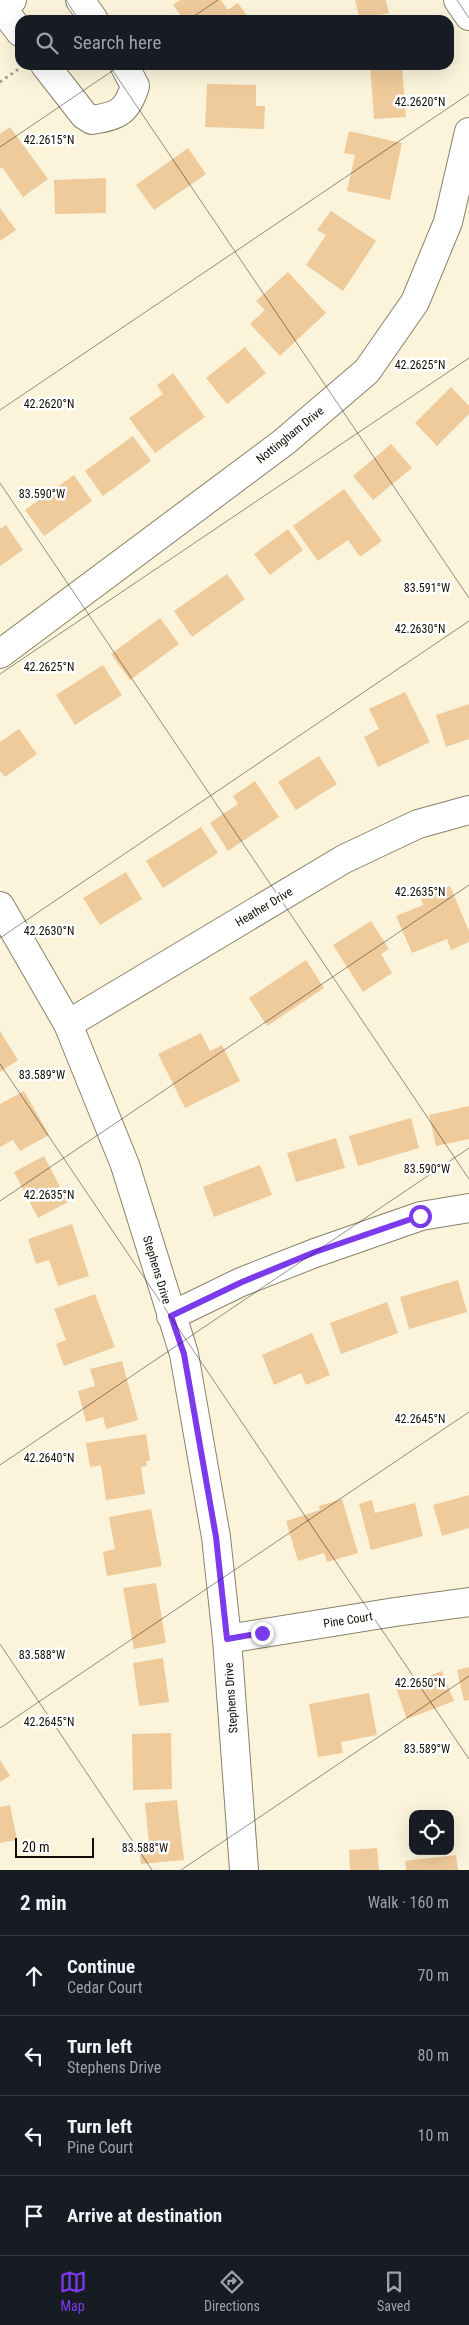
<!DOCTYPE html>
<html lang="en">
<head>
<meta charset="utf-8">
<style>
	:root { --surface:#171b24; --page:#242831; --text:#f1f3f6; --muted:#9ea1a6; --line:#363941; --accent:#7c3aed }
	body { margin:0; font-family:"Roboto Condensed",sans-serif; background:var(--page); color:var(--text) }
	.controls { position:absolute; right:15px; bottom:15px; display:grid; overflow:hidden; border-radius:10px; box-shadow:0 5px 20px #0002 }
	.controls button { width:45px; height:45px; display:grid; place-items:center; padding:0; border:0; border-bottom:1px solid var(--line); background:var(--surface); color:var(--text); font:25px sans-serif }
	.scale { position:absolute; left:15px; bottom:12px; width:79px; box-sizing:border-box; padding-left:5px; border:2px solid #110e06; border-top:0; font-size:14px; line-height:18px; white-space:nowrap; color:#110e06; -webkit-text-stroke:4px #fff; paint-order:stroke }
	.stop { position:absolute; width:15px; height:15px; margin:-11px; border:4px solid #7c3aed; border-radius:50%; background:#fff }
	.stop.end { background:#7c3aed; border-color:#fff; box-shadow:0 1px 5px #0008 }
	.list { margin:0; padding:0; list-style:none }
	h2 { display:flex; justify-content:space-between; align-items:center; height:65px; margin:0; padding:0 20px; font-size:21px }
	h2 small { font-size:16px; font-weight:400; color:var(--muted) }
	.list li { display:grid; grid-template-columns:32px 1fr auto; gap:15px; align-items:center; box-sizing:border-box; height:80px; padding:0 20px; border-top:1px solid var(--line) }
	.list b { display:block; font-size:19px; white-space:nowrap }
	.list p { margin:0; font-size:16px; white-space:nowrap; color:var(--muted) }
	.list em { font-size:16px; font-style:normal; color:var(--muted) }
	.icon { flex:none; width:28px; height:28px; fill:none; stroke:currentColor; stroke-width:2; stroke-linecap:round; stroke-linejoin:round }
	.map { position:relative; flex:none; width:469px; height:1870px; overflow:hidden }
	.search { position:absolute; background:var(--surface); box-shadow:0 5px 20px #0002; left:15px; right:15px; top:15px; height:55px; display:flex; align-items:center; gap:12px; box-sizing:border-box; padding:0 18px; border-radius:15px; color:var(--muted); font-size:19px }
	.sheet { height:385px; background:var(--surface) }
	nav { display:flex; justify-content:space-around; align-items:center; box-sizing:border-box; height:70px; border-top:1px solid var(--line); background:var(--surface); font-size:14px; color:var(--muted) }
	nav a { display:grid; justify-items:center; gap:2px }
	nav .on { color:var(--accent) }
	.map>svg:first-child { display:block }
	.building { fill:#efca9b }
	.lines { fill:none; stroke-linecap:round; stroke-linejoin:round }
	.minor-casing { stroke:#88816a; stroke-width:30 }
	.major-casing { stroke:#88816a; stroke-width:30 }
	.path { stroke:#a29d8a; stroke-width:3; stroke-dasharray:2.5 4; stroke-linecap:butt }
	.minor { stroke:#fff; stroke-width:28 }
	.major { stroke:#fff; stroke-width:28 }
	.route { stroke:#7c3aed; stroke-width:6 }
	.ticks { fill:none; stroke:#110e06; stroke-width:1; stroke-opacity:0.45 }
	.labels { text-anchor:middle; stroke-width:5; stroke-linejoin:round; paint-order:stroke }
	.street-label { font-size:12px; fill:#110e06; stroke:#fff }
	.ticks-label { font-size:12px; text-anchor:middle; fill:#110e06; stroke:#fff; stroke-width:5; stroke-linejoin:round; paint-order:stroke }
</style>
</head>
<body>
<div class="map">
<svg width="469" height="1870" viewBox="0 0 469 1870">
	<rect width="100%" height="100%" fill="#fbf4db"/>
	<!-- building -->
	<path class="building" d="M 180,0 L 221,0 L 228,10 L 238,3 L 250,20 L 184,20 L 173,5 Z
		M 355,0 L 386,0 L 389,13 L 360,20 Z
		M 370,65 L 402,65 L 406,117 L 374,119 Z
		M 207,84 L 256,85 L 256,106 L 265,106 L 264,129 L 205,127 Z
		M 10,127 L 48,179 L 23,197 L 2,167 L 0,169 L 0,134 Z
		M 349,131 L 402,143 L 390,200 L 347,191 L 355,155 L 344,153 Z
		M 188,148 L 206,174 L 154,210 L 136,185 Z
		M 106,178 L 106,213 L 55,214 L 54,180 Z
		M 0,208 L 16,230 L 0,241 Z
		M 331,211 L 376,241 L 343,291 L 306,265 L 326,235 L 317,230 Z
		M 288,272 L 326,313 L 280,356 L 250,324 L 265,310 L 256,301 Z
		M 245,347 L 266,373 L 227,404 L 206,378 Z
		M 173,373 L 205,417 L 155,453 L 129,418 L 163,394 L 157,385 Z
		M 451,387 L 469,406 L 469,414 L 437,446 L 415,423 Z
		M 133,436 L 151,461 L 103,496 L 85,471 Z
		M 391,444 L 412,468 L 373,500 L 353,476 Z
		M 74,475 L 92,501 L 44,536 L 25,510 Z
		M 344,489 L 382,541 L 360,557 L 348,540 L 318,561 L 293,526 Z
		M 6,525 L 23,550 L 0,566 L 0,529 Z
		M 288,529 L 303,550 L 270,575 L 254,554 Z
		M 227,574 L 245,599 L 192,637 L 174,611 Z
		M 160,618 L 179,644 L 130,680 L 111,654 Z
		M 103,665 L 122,695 L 75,725 L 56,695 Z
		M 405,692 L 430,742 L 378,767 L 364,737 L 379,729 L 369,709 Z
		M 469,704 L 469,739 L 446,747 L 436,715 Z
		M 19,729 L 37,754 L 5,777 L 0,771 L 0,742 Z
		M 319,756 L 337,784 L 296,810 L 278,782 Z
		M 255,781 L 279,817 L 228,851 L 210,823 L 238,804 L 233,796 Z
		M 201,827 L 218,853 L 163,888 L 146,861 Z
		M 126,872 L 142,899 L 100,925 L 83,898 Z
		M 450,886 L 469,931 L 469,942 L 451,950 L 447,939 L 412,953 L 396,916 L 423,905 L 421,898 Z
		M 371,921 L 389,949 L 381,954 L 392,973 L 363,992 L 333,945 Z
		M 306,960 L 324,988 L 267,1026 L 249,998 Z
		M 0,1031 L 18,1060 L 0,1072 Z
		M 201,1033 L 210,1051 L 222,1045 L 240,1081 L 185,1108 L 158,1054 Z
		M 24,1091 L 49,1135 L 20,1151 L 13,1140 L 0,1147 L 0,1104 Z
		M 469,1106 L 469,1139 L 436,1146 L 429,1115 Z
		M 411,1118 L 419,1148 L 358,1166 L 349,1136 Z
		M 336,1138 L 345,1168 L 296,1182 L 287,1153 Z
		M 44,1156 L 68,1202 L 38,1218 L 14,1172 Z
		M 260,1165 L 272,1195 L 214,1217 L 203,1187 Z
		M 72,1224 L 89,1276 L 58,1286 L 49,1260 L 36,1264 L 28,1239 Z
		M 458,1280 L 467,1312 L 409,1329 L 400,1297 Z
		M 95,1294 L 115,1347 L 64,1366 L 56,1344 L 66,1340 L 54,1309 Z
		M 387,1302 L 398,1333 L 341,1354 L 330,1323 Z
		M 312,1333 L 330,1375 L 306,1385 L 301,1373 L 274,1385 L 262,1355 Z
		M 122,1361 L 138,1420 L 106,1429 L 103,1417 L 86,1422 L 78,1391 L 95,1386 L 90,1369 Z
		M 146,1434 L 150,1461 L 146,1461 L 147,1466 L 141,1467 L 145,1494 L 106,1500 L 101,1465 L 90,1467 L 86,1443 Z
		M 469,1495 L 469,1528 L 442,1536 L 433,1505 Z
		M 342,1499 L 358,1553 L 327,1562 L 324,1553 L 298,1561 L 286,1521 L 320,1510 L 319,1506 Z
		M 372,1500 L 375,1513 L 415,1503 L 423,1536 L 371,1550 L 359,1504 Z
		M 151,1509 L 162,1566 L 107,1576 L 103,1552 L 115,1549 L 109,1517 Z
		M 156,1583 L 166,1643 L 134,1649 L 123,1588 Z
		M 163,1658 L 169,1702 L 139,1706 L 133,1663 Z
		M 469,1667 L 469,1700 L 464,1701 L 457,1670 Z
		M 442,1671 L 454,1701 L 407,1719 L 396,1688 Z
		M 369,1693 L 377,1735 L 341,1742 L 343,1753 L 318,1757 L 309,1704 Z
		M 171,1733 L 172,1789 L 133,1790 L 132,1734 Z
		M 0,1760 L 10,1776 L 0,1782 Z
		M 177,1800 L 184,1860 L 141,1864 L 139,1845 L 149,1844 L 145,1803 Z
		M 10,1805 L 17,1840 L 0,1843 L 0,1807 Z
		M 377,1848 L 379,1870 L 350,1870 L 349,1850 Z
		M 456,1855 L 458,1870 L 406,1870 L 405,1861 Z"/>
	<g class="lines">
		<!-- minor casing -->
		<g class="minor-casing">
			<path id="minor" d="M 80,0 L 94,20
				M 458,0 L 469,16
				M 2,8 L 20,32
				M 45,65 L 84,115 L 92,120 C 118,116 127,112 135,86 L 124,65
				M 0,654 L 284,442 L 367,371 L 415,302 L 448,222 L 469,132
				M 0,906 L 68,1024 L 125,1165 L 184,1354 L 216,1537 L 227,1639 L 244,1870
				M 68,1024 L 344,859 L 418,824 L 469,810
				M 171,1316 L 241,1282 L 315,1253 L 421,1216 L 469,1208
				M 227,1639 L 395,1612 L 469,1602"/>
		</g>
		<!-- major casing -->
		<g class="major-casing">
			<path id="major" d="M 0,9 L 12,0"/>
		</g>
		<!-- path -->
		<path class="path" d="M 0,82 L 20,68"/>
		<!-- minor -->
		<use href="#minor" class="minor"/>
		<!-- major -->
		<use href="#major" class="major"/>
	</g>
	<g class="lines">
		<!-- route -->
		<path class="route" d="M 262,1633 L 227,1639 L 216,1537 L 184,1354 L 171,1316 L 242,1282 L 315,1252 L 420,1216"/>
	</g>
	<!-- ticks -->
	<path class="ticks" d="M 66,0 L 79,20M 457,0 L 469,18M 188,20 L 218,0M 109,65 L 469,598M 0,147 L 121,65M 0,410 L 469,94M 0,483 L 469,1179M 0,674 L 469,358M 0,938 L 469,621M 0,1064 L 469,1759M 0,1201 L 469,885M 0,1465 L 469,1148M 0,1644 L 152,1870M 0,1728 L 469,1412M 181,1870 L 469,1676"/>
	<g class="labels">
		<!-- street labels -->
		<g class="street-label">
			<text transform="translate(290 435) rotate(-39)" y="4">Nottingham Drive</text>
			<text transform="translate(264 907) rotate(-31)" y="4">Heather Drive</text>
			<text transform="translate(157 1270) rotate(73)" y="4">Stephens Drive</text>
			<text transform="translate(348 1620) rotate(-9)" y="4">Pine Court</text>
			<text transform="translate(231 1698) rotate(-94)" y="4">Stephens Drive</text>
		</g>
	</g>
	<g class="ticks-label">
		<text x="420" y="106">42.2620°N</text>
		<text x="49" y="144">42.2615°N</text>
		<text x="420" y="369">42.2625°N</text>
		<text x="49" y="408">42.2620°N</text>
		<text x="42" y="498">83.590°W</text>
		<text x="427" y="592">83.591°W</text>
		<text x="420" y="633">42.2630°N</text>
		<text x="49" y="671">42.2625°N</text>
		<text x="420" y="896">42.2635°N</text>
		<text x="49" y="935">42.2630°N</text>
		<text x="42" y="1079">83.589°W</text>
		<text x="427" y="1173">83.590°W</text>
		<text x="49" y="1199">42.2635°N</text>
		<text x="420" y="1423">42.2645°N</text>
		<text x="49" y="1462">42.2640°N</text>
		<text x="42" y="1659">83.588°W</text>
		<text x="420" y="1687">42.2650°N</text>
		<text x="49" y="1726">42.2645°N</text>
		<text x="427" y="1753">83.589°W</text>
		<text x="145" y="1852">83.588°W</text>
	</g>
</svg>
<div class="controls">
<button><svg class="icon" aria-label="locate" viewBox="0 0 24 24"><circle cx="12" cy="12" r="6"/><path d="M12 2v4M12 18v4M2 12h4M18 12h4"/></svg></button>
</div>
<div class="scale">20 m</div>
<div class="stop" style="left:420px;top:1216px"></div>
<div class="stop end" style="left:262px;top:1633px"></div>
<div class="search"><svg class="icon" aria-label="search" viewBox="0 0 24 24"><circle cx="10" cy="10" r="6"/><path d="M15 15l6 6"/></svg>Search here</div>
</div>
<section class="sheet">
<h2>2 min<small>Walk · 160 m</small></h2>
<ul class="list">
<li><svg class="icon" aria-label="ahead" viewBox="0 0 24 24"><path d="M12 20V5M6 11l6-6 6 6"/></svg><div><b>Continue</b><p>Cedar Court</p></div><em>70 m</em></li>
<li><svg class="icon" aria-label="left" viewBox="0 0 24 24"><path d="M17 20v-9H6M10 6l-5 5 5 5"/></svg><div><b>Turn left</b><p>Stephens Drive</p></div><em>80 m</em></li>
<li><svg class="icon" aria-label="left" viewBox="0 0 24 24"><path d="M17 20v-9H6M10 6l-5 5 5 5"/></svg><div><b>Turn left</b><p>Pine Court</p></div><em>10 m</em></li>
<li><svg class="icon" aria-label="arrive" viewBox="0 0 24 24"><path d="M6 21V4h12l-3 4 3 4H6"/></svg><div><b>Arrive at destination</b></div></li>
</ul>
</section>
<nav>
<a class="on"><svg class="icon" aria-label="map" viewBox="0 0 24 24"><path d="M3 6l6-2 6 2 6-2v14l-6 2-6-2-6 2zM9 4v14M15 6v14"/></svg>Map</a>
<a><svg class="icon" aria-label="directions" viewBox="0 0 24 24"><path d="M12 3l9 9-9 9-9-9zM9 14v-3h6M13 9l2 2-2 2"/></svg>Directions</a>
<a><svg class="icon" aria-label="saved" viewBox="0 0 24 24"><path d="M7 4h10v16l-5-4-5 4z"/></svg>Saved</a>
</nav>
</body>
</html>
